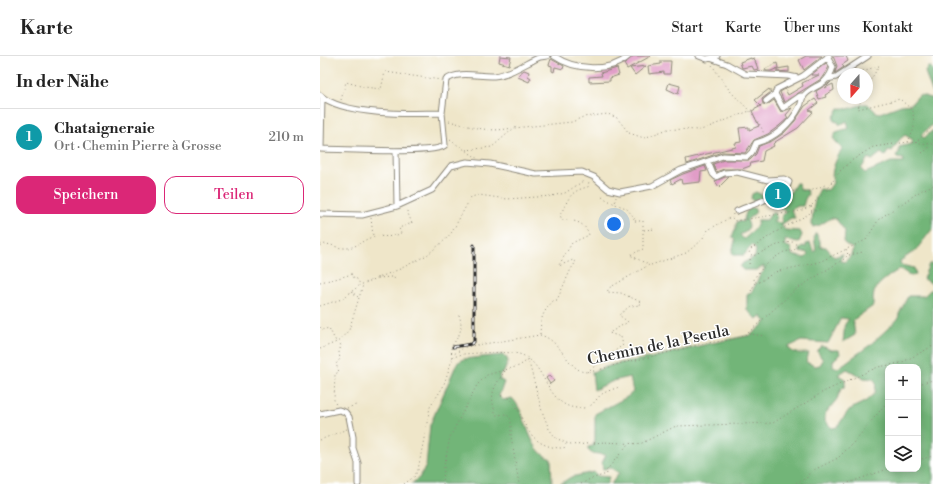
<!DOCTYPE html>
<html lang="de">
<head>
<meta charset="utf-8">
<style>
	:root { --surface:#fff; --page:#f2f2f2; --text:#222; --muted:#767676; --line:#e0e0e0; --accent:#db2777 }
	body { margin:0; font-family:"Libre Bodoni",serif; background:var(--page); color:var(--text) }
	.controls { position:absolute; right:12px; bottom:12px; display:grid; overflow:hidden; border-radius:8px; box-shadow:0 2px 10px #0003 }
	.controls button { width:36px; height:36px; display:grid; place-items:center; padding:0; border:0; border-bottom:1px solid var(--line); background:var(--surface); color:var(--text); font:20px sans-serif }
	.compass { position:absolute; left:517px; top:12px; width:36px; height:36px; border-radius:50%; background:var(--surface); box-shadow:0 2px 10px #0003; rotate:200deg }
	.you { position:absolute; left:294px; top:168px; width:14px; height:14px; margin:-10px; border:3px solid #fff; border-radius:50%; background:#1a73e8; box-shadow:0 0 0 6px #1a73e833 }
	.badge { display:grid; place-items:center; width:26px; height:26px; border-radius:50%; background:var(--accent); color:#fff; font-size:13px; font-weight:700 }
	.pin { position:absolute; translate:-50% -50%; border:2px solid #fff; box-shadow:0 1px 4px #0006 }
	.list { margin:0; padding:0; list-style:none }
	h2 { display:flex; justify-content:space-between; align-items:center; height:52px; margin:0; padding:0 16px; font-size:17px }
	h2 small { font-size:13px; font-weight:400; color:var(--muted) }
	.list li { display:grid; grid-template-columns:26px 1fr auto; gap:12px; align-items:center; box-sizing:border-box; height:56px; padding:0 16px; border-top:1px solid var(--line) }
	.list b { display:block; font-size:15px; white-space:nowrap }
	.list p { margin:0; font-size:13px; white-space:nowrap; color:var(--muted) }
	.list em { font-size:13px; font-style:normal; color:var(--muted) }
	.actions { display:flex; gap:8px; padding:12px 16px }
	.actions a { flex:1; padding:9px 0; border:1px solid var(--accent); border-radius:12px; text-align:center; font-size:14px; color:var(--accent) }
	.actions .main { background:var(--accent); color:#fff }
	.icon { flex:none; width:22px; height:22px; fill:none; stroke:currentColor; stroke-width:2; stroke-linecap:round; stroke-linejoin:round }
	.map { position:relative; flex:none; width:613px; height:428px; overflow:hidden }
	header { display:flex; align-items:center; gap:24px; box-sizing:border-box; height:56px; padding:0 20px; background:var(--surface); border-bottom:1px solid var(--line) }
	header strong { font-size:19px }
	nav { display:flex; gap:22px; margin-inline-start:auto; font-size:14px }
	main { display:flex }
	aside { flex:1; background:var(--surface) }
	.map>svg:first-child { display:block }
	.forest { fill:#72b578; stroke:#4e7052; fill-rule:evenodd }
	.building { fill:#e19dc7 }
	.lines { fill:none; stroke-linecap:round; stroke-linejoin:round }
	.street-casing { stroke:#8d887a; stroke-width:7 }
	.path { stroke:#8d887a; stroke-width:1; stroke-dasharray:1 3; stroke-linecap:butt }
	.street { stroke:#fff; stroke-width:5 }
	.rail-casing { stroke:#2b2b2b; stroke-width:3 }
	.rail { stroke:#fff; stroke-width:1.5; stroke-dasharray:4.5; stroke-linecap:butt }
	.labels { text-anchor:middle; stroke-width:3; stroke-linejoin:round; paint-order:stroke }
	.street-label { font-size:16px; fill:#2b2b2b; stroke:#fff }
</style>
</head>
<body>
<header>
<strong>Karte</strong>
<nav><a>Start</a><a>Karte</a><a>Über uns</a><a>Kontakt</a></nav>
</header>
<main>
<aside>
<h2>In der Nähe<small></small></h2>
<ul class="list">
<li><span class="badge" style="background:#0f9aa8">1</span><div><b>Chataigneraie</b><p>Ort · Chemin Pierre à Grosse</p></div><em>210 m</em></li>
</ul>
<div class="actions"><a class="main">Speichern</a><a>Teilen</a></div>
</aside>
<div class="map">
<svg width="613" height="428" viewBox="0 0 613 428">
	<rect width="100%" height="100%" fill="#fff"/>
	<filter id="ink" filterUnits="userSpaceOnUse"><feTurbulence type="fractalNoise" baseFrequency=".025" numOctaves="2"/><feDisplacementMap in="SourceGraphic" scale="8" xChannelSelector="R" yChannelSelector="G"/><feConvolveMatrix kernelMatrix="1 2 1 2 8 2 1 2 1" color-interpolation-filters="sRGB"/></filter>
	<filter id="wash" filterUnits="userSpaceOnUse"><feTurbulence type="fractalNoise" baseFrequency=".012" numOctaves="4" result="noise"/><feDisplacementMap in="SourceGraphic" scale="16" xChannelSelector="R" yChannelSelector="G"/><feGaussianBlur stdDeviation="0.9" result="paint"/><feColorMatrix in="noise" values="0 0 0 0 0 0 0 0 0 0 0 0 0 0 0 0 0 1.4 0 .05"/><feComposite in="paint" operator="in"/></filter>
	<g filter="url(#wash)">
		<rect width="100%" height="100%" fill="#efe6c9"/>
		<!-- forest -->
		<path class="forest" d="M 608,11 L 611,11 L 613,15 L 613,38 L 605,16 Z
			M 599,39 L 605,40 L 613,43 L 613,68 L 601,79 L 604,82 L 613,74 L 613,172 L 596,194 L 580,205 L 581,209 L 594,212 L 596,219 L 591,220 L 580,213 C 574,216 557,228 555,234 C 553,238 553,245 553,250 L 533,264 L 535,279 L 523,286 L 525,268 L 529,263 L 521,262 L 508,287 L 481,285 L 468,291 C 473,299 481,297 489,297 L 486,306 L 495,310 L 500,309 L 503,304 L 497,295 L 502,290 L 511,294 L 519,294 L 520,298 L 513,305 L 513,310 L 518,312 L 550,289 L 578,263 L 579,258 L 588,240 L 604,240 L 610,234 L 613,234 L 613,428 L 291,428 L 299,417 L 291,412 L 283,413 L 282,407 L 286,399 L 271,397 L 268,394 L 268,391 L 273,390 L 275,383 L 275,358 L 307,341 L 313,336 L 310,321 L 293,325 L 274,334 L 272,316 L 295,308 L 330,302 L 387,288 L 431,279 L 446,266 L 441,260 L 436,263 L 427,254 L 427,239 C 437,234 435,222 444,215 L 444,210 L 437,214 L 423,214 L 420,211 L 423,207 L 435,201 L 436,193 L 432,189 L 424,199 L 414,199 L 412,196 L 415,185 L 412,180 L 416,173 L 416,168 L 418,165 L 423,166 C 426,159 425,151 434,152 L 436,156 L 427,164 L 429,170 L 427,175 L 420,179 L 424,183 C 429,179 438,171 438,164 L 447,164 L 451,157 L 455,157 L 456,162 L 453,166 L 462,167 L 461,162 L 466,155 L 460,152 L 462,141 L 460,141 L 454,147 L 449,145 L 433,145 L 431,142 L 432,138 L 436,136 L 444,140 L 447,131 L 450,131 L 455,137 L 458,132 L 451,129 L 452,125 L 465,124 L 467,127 L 465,135 L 470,137 L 476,127 L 478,127 L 481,134 L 487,134 L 488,138 L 485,143 L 483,150 L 478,150 L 471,154 L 475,162 L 471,162 L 461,169 L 465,174 L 480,175 L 482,179 L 479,186 L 465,184 L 465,189 L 471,192 L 472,199 L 485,202 L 488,199 L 486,196 L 481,197 L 479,194 L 482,190 L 486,191 L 486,188 L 490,187 L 494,196 L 496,195 L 494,180 L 496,177 L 500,185 L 500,191 L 506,191 L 514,201 L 523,198 L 520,204 L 524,206 L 530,201 L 533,193 L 524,187 L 525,175 L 516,163 L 511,162 L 500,169 L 493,171 L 492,169 C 493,156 493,145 500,133 L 508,134 L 513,127 C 510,114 516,104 522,93 L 513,82 L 516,76 L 529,72 L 527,65 L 520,69 L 518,66 L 514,65 L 514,61 L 519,52 L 528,53 L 544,48 L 548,48 L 556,56 L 560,57 L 581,49 L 591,48 ZM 585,79 L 593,84 L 591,88 L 579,91 L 579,97 L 576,99 L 577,102 L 584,103 L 583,106 L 571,106 L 545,117 L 541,113 L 548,102 L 552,104 L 561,97 L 565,100 L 569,94 L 572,95 L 580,83 ZM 568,311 L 598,311 L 598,413 L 568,413 ZM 527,313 L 544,322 L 553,323 L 556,326 L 555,337 L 546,345 L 529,354 L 517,371 L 512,372 L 505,365 L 505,358 L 517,343 L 520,335 L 525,330 L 525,323 L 518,319 Z
			M 609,208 L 613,208 L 613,228 L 603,223 Z
			M 182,299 L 186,301 L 188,305 L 184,316 L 179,319 L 180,324 L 184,326 L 179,340 L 183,344 L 192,342 C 208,358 207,395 231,403 L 232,428 L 91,428 L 99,422 L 106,410 L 110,369 L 137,307 L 144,303 Z
			M 274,416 L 278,420 L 289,421 L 287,428 L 240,428 L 251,421 Z"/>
		<g id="blocks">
			<!-- building -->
			<path class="building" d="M 180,0 L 191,1 L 189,9 L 179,6 Z
				M 313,0 L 331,0 L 307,13 L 304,8 Z
				M 486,0 L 502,0 L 484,14 L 479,4 Z
				M 513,0 L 526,0 L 528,5 L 522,9 L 524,11 L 515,17 L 517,10 Z
				M 431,2 L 431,3 L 434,2 L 438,13 L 434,14 L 432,10 L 422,12 L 420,6 Z
				M 231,3 L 244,10 L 243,13 L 235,11 L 234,16 L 232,15 L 232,10 L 229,9 Z
				M 341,5 L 351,5 L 350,18 L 344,18 L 344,16 L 329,18 L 328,10 L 341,8 Z
				M 457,7 L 458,12 L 451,15 L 446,15 L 445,13 Z
				M 506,7 L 509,11 L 501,23 L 464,46 L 460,36 L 465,33 L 468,39 L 483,30 L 482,27 L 499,19 L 491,19 Z
				M 326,10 L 315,19 L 310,12 Z
				M 469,11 L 469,16 L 457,15 L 457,13 Z
				M 297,12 L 299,19 L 290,22 L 290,25 L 269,26 L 269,21 L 282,20 L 281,17 Z
				M 204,14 L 209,16 L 208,20 L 211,22 L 209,26 L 198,21 L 199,18 Z
				M 511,26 L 505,32 L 513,28 L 514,34 L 505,39 L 506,41 L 499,43 L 496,35 Z
				M 349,27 L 360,30 L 358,38 L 347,33 Z
				M 449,33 L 451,36 L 442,43 L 443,48 L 447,49 L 454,44 L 461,56 L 472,52 L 466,59 L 468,62 L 459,70 L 448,78 L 434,84 L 425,97 L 402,96 L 367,108 L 366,103 L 416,91 L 415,87 L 421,86 L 419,72 L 429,71 L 429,74 L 439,70 L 432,55 L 441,50 L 435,44 Z
				M 495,43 L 498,47 L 489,54 L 493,56 L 478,72 L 455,86 L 453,88 L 454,90 L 444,95 L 442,105 L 431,107 L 430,110 L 422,113 L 404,113 L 396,116 L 393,108 L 404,104 L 430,104 L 436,98 L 439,90 L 452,85 L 464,77 L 475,65 L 485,50 Z
				M 385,110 L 387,115 L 381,116 L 380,126 L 362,128 L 361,123 L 352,128 L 350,124 L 363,118 Z
				M 405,121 L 409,121 L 399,131 L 395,125 Z
				M 230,319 L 234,325 L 230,328 L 226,322 Z"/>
		</g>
	</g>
	<g filter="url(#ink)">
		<use href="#blocks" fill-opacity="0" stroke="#8d887a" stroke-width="1"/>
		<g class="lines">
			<!-- street casing -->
			<g class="street-casing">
				<path id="street" d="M 234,0 C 254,14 290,17 309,0
					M 379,0 L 387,3 L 397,0
					M 390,2 L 407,8 L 425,18 L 468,20 L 478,22
					M 507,23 L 516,21 L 548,0
					M 455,38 L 463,52 L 480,40 L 484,40
					M 0,39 C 23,60 91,58 122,57
					M 446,45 L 455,38 L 457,33 L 483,20 L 509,0
					M 0,93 C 18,93 117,99 125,89 L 122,57 L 126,24 C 139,14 159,21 174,20 C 189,19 206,7 220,1 L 227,0
					M 1,93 L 2,41
					M 76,95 L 77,150
					M 388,106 L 393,118 L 396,121 L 404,117 L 417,116 L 448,124 L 464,123 L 469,126 C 467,138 428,150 417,155
					M 0,158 L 42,159 L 77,150 L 112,134 L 131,110 L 147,106 L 170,108 L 216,118 L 262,116 L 274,121 L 288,133 L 300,136 L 332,130 L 361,114 L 403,100 L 427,101 L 432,96 L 436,87 C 455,82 471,68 480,50 C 482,47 481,44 483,41 C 492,28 507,32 513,11 L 507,1
					M 0,358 L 19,354 L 25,356 L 29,361 L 33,381 L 33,392 L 38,407 L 38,428"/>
			</g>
			<!-- path -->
			<path class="path" d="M 392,9 C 398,18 404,28 412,37 C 423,49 440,62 444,79
				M 535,15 L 539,16 L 559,10 L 547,30
				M 541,42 L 538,53 L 580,43 L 593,55 L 594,73 L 588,86
				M 21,44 L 26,26 L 44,31 L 61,33 L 65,16 L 121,24
				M 129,65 C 152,71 169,77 192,72
				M 130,84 L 157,102
				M 595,87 L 611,72
				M 146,94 L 172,91 L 194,72 L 252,66 L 263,61 L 288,58 L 297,62 L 309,77 L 324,82 L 348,73 L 381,74 L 432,54 L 443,48
				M 602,97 L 608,93 L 608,88
				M 469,135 L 488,136 L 512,126
				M 282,141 L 295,148
				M 491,150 L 492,154 L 489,158 L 454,177 L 431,193 L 429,197 L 433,200 L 462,187 L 473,186 L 478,190 C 475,196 470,194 464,196 C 457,199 433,218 434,225 L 438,227 L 455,216 L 499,206 L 546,184 L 559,163 L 602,134 L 613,129
				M 491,156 L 501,153
				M 413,158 L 412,162 L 415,165 L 480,155 L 491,150 L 507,134 L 519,116 L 531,105 L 553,91 L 588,86 L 613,88
				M 51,162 L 53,180
				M 324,174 L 335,173
				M 0,189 C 11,186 14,192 24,192 C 36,193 43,183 53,181 C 64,179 71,183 81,177 L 79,172 L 92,167 L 86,153
				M 529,199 L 543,196
				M 429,208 L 431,200
				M 331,209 L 366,197 L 381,185 L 388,174 L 411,161
				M 58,222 L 71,221 L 76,223
				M 0,226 L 15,223 L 32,218 L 34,222 L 37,223 L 40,228
				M 31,235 L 38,241
				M 431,235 L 435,227
				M 0,250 L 22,243 L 40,229 L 80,213 L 107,199 L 125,184 L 132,176 L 151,141 L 159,139 L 187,143 L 232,140 L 245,137 L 265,124
				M 0,271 L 2,274 L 9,272 L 15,284 L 19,285 L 21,290 L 19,296 L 20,303 L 16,308 L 19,316 L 15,318 L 14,344 L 16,349
				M 220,278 C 221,261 222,257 234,244 L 237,244 L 251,213 L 256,206 L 253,204 L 239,210 L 239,209 L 252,187 L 269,179 C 265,166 254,164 242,164 L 240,159 C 249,143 249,135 268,131 L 269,125
				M 429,278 L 445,280
				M 0,293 L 19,285 L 29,274 L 43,229
				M 132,301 C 136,301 140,298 144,298 C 158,297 186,295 199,298 C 228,306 225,355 263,352 C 274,351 275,343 282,338 C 287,335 294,333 299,331
				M 132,301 L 131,291 C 139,280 144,273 139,259
				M 208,303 L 222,355 L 229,373 L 236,382 L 246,387 L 256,389 L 284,386 L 320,388 L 356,370 L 453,367 L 503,336 L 558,311 L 581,307 L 613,290
				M 185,315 C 173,332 169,338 176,359 L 186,358 L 191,363 L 191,380 L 199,428
				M 267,316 L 303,289 L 301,281 L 289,277 L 308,266 L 299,259 L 310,250 L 320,249 L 321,246 L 301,237 L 287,236 L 289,232 L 329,209 L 310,199 L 323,193 L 323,165 L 314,165 L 314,161 L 306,152 L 295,148 L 296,141
				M 598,328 L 613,324
				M 181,340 C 206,339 195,393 244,392 L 246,388
				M 27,352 L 36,349
				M 0,384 L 27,373
				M 598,404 L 613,400
				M 84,428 L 94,421 L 98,414 L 110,351 L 123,331 L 134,298 L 145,291 L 220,279 C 240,284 245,307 261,315 C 269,319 296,308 306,306 C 333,301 360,293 387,287 C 400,285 416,285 428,277 L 475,234 L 524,203 L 528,199 L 526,193
				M 123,428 L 124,411 L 130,381 L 157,329 L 167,319 L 199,310 L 208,304
				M 261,428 L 270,423 L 287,418 L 286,415 L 308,388
				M 445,428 L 453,428
				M 472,428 L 486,423 L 490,416 L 518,402 L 535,385 L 568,345
				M 525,428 L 568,413"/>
			<!-- street -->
			<use href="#street" class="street"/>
			<!-- rail casing -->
			<g class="rail-casing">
				<path id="rail" d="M 133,291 L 151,288 L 154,286 L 154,189"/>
			</g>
			<!-- rail -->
			<use href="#rail" class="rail"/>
		</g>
	</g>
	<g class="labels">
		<!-- street labels -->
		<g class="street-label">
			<text transform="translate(338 288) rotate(-12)" y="6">Chemin de la Pseula</text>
		</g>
	</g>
</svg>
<div class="controls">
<button>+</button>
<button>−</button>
<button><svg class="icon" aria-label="layers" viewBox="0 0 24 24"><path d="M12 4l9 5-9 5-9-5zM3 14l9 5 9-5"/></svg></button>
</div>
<svg class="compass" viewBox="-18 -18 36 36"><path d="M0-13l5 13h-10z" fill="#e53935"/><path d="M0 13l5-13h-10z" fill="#767676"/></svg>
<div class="you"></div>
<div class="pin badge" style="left:458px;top:139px;background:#0f9aa8">1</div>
</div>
</main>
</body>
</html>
